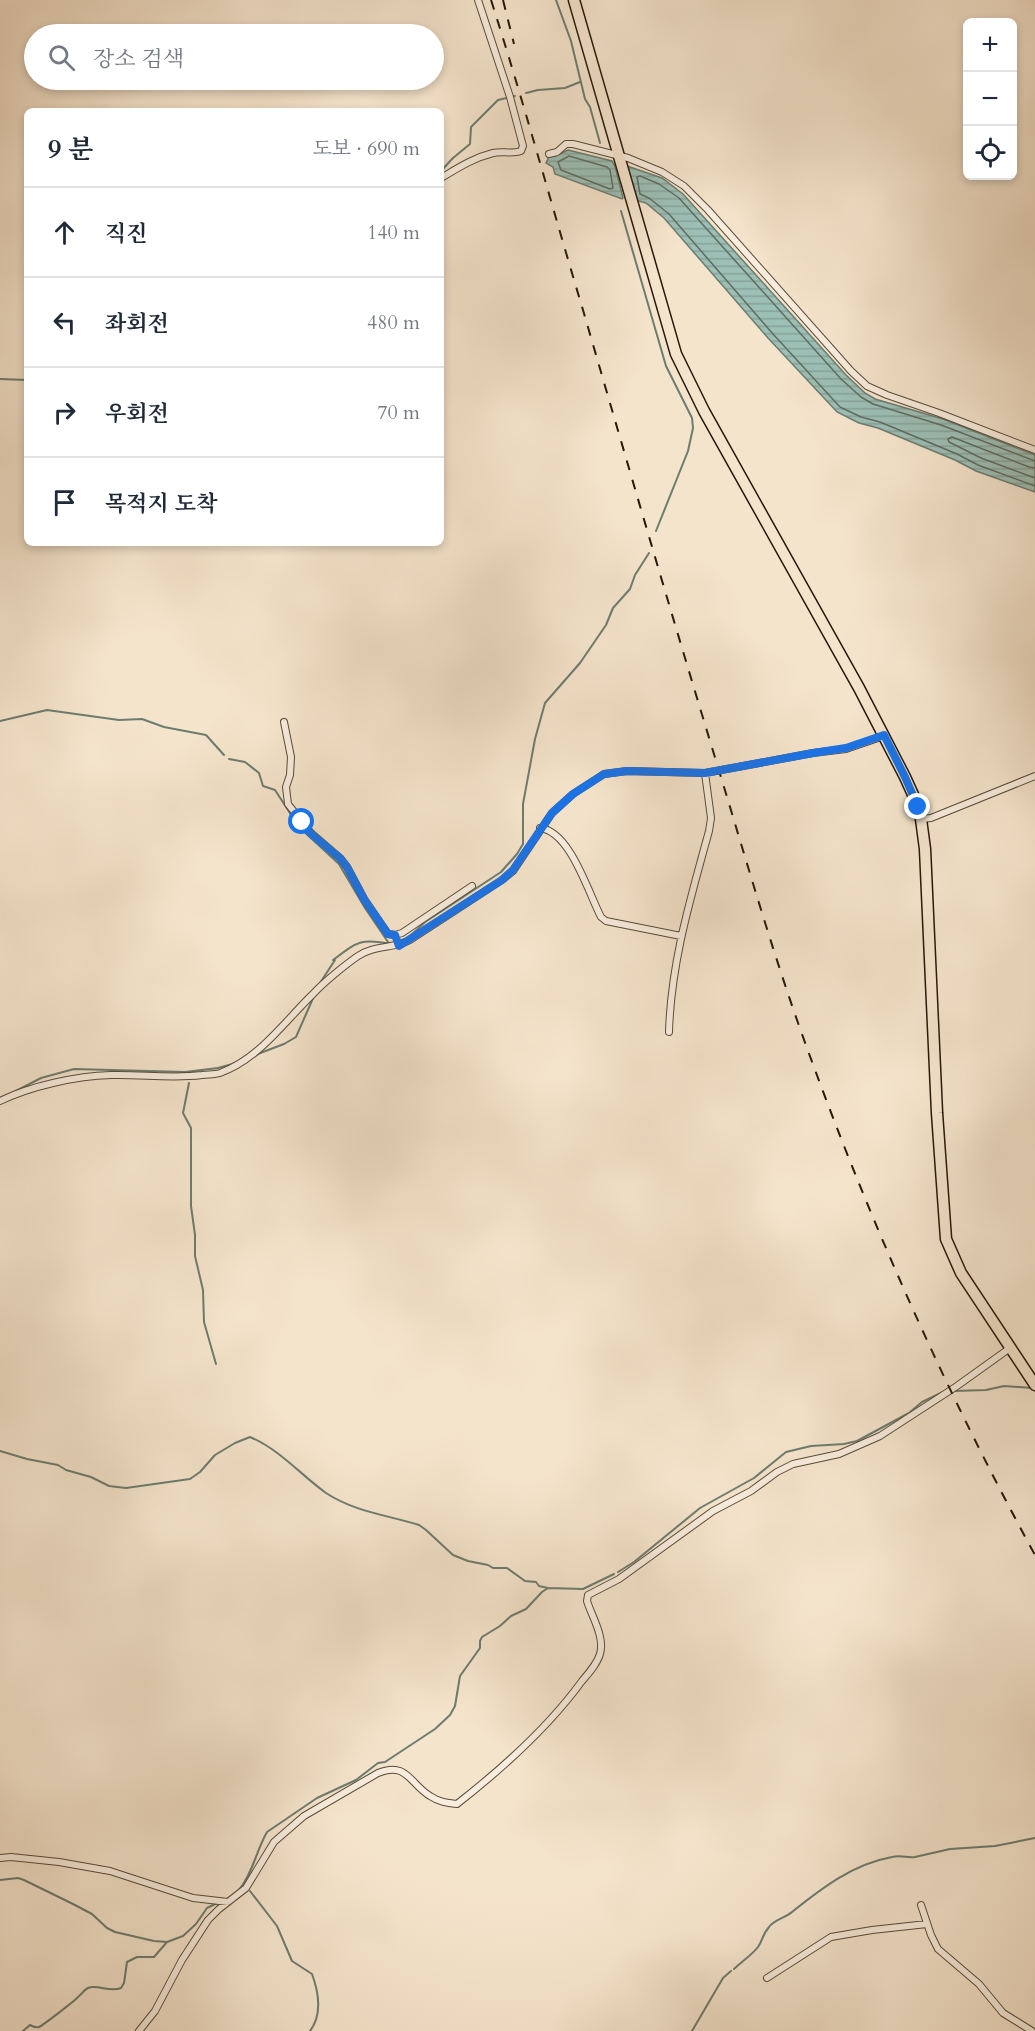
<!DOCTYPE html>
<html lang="ko">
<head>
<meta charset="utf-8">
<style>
	:root { --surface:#fff; --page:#f2f2f3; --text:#1f2937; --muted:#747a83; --line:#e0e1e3 }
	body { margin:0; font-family:Cardo,"Noto Serif KR",serif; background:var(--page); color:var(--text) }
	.controls { position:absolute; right:18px; top:18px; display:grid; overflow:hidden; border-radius:9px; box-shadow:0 3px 9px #0003 }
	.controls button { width:54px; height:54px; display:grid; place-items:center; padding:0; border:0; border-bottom:2px solid var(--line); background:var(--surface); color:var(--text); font:30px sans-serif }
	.stop { position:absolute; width:18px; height:18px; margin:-14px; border:4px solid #1a73e8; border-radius:50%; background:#fff }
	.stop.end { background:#1a73e8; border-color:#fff; box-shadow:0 2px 6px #0008 }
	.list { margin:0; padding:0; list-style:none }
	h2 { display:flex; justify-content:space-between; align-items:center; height:78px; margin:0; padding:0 24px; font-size:26px }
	h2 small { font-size:20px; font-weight:400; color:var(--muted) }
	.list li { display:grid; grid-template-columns:39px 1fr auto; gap:18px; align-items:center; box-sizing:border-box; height:90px; padding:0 24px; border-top:2px solid var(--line) }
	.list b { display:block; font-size:22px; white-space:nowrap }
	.list em { font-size:20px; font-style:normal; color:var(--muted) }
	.icon { flex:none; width:33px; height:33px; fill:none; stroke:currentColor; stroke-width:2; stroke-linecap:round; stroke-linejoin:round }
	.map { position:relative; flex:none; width:1035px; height:2031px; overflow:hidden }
	.search { position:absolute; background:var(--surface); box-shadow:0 3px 9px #0003; left:24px; top:24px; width:420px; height:66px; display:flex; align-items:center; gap:15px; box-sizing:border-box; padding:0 21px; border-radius:33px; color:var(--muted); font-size:22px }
	.panel { position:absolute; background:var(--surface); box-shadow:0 3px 9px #0003; left:24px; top:108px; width:420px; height:438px; border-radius:9px }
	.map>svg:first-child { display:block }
	.water { fill:url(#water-rules); stroke:#6c7c70; stroke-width:1.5 }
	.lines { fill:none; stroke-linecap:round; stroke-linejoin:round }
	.shore { stroke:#606c5f; stroke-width:1.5 }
	.stream { stroke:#6c7c70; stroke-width:2 }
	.minor-casing { stroke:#584b39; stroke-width:8 }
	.primary-casing { stroke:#241808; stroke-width:13 }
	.minor { stroke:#f8edde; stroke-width:6 }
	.primary { stroke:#f5e4cc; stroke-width:10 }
	.rail { stroke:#241808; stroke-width:2; stroke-dasharray:10 10; stroke-linecap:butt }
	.route { stroke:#1a73e8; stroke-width:8 }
</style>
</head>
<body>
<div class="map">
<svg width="1035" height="2031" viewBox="0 0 1035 2031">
	<defs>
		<pattern id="water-rules" width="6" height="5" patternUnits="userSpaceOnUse" patternTransform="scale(1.5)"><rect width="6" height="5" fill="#9cbfb6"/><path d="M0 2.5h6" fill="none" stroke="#86a39b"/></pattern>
	</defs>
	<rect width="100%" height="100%" fill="#f5e4cc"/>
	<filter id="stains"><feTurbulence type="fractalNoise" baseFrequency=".00333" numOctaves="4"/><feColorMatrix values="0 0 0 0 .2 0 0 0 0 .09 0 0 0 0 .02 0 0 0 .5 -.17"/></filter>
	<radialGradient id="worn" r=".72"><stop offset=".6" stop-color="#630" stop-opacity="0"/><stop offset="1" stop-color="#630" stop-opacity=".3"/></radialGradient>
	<!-- water -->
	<path class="water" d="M 568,150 L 612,161 L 615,166 L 623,198 L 622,199 L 555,174 L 553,167 L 546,163 L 549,157 L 555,156 Z
		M 627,166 L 662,178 L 683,194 L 846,375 L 865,393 L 875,399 L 943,419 L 1035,455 L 1035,492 L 976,471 L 955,460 L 878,428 L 859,423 L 837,412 L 768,338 L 664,218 L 646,203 L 635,200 Z"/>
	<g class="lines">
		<!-- shore -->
		<path class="shore" d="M 569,156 L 607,167 L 610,170 L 613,188 L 610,189 L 561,170 L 558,162 Z
			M 1035,461 L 941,425 L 873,404 L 861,397 L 841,379 L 679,198 L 659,184 L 640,176 L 637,177 L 640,194 L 649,198 L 669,214 L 773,334 L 840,407 L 861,417 L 880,422 L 957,454 L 978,465 L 1035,486
			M 1035,468 L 1029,467 L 952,437 L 948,439 L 949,442 L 981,458 L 1035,478"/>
		<!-- stream -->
		<path class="stream" d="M 556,0 L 571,41 L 585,99 L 590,107 L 600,143
			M 526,93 L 538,90 L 565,88 L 580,82
			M 441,171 L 453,158 L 470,144 L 471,127 L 498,100 L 515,96
			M 621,211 L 666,366 L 692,418 L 693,428 L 688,451 L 656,531
			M 0,379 L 27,380
			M 0,721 L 47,710 L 119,720 L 142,719 L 164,727 L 206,735 L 224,755
			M 229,759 L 245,762 L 259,773 L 263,786 L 275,790 L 299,827 L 339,864 L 365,908 L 388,942
			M 408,938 L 425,922 L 501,872 L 517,854 L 523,844 L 523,804 L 535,739 L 545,703 L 580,663 L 606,625 L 613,608 L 630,589 L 635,575 L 649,553
			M 320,983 L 335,960 L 333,960 C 358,941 361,938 392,944
			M 255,1055 L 284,1044 L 296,1037 L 314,996
			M 189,1083 L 183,1113 L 191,1128 L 191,1206 L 195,1235 L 195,1256 L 203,1290 L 204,1322 L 216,1364
			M 14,1092 L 41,1078 L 74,1069 L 185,1072 L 218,1068 L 236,1063
			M 954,1391 L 986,1390 L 1004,1386 L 1032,1388
			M 0,1451 L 27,1459 L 58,1465 L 66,1470 L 91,1477 L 109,1486 L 126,1488 L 190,1479 L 200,1472 L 215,1455 L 235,1443 L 250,1437 C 279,1449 301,1475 326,1493 C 355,1512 387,1515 419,1525 L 426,1530 L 453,1555 L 468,1561 L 488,1565 L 493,1568 L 507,1568 L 525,1581 L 536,1582 L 539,1586 L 548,1588
			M 618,1572 L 634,1562 L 700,1508 L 754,1478 L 786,1452 L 811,1446 L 844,1444 L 857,1441 L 909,1413 L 922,1402 L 943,1392
			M 0,1880 L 18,1878 L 24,1880 L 73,1904 L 92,1914 L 107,1928 L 115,1932 L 154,1941 L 167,1942 L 183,1936 L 196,1924 L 207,1908 L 217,1903
			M 239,1890 C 253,1873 256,1851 267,1832 L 317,1798 L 356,1780 L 378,1763 L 385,1762 L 435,1729 L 450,1715 L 455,1706 L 460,1676 L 480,1648 L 480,1641 L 482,1637 L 500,1626 L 511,1616 L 526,1609 L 542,1592 L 548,1588 L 583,1589 L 614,1574
			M 250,1891 L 277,1926 L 292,1961 L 312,1974 C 319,1993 322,2015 310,2031
			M 734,1969 C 741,1962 752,1955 758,1947 C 763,1940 762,1935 769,1927 C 774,1920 785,1918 792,1912 C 822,1888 853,1864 892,1857 C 901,1855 907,1858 915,1857 L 950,1849 L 995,1846 L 1035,1838
			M 23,2031 L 30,2025 C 34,2027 35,2028 39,2027 C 42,2026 73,2002 77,1998 C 81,1995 84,1990 88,1988 C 98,1984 110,1993 121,1988 L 124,1983 L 127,1962 L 137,1957 L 154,1957 L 167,1942
			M 692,2031 L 723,1978 L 731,1971"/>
		<!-- minor casing -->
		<g class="minor-casing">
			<path id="minor" d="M 549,154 L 557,152 L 566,144 L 573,144 L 628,158 L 662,172 L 684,186 L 708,210 L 851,371 L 867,386 L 887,395 L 939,413 L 1035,450
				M 441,178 C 458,168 473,158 493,153 C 502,151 512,154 521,151 L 523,146 L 510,97 L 478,0
				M 284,722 L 291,757 L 290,775 L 286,787 L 288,804 L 311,833 L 340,858 L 347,867 L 364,899 L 388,934 L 395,935 L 402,933 L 472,886
				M 921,819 L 931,818 L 1035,776
				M 540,828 C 570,831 588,892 601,917 L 606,921 L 681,936
				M 669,1032 C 671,962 691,897 709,831 L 711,818 L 705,773
				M 0,1101 C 31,1086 76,1076 111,1075 C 141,1074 171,1079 202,1075 C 208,1074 214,1075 220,1073 C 259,1059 284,1022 313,994 C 324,982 345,965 358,956 C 374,945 393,949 410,940 L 502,880 L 513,871 L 552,813 L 573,794 L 604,774 L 627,771 L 705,773 L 813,753 L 846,749 L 884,736
				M 0,1858 L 11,1857 L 59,1862 L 110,1871 L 193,1898 L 228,1902
				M 921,1905 L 931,1935 L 938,1949 L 979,1984 L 1003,2013 L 1032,2031
				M 767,1978 L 831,1937 L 872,1930 L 927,1924
				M 139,2031 L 155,2011 L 182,1960 L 208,1920 L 219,1909 L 246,1888 L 274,1842 L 304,1816 L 378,1773 C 407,1761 410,1784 430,1796 C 439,1802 447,1803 457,1804 C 503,1768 548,1728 582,1681 C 589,1673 597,1664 600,1654 C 605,1637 592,1617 587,1601 L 588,1595 L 619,1579 L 713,1511 L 751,1491 L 777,1472 L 793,1464 L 839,1454 L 880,1436 L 957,1386 L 1010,1348"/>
		</g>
		<!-- primary casing -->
		<g class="primary-casing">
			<path id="primary" d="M 574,0 L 676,354 L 704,411 L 859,688 L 905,777 L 915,799 L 921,819 L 925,849 L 937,1113 L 946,1239 L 961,1273 L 1035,1385"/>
		</g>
		<!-- minor -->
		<use href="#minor" class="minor"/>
		<!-- primary -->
		<use href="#primary" class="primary"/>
		<!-- rail -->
		<path class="rail" d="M 491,0 C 524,103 552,207 583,310 C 627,462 671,613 717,764 C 746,859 773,955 807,1048 C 870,1222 946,1392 1035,1555
			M 503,0 L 514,44"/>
	</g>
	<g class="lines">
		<!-- route -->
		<path class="route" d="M 302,822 L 310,833 L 340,858 L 347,867 L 364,899 L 388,934 L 395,935 L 399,946 L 502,880 L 513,870 L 552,813 L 573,794 L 604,774 L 627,771 L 705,773 L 813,753 L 846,748 L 884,735 L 905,777 L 918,807"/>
	</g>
	<rect width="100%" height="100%" filter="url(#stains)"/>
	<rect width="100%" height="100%" fill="url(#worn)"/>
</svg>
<div class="controls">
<button>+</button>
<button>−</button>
<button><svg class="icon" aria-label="locate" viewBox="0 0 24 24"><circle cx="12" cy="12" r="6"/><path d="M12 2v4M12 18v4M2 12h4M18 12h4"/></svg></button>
</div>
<div class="stop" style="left:302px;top:822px"></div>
<div class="stop end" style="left:918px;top:807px"></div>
<div class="search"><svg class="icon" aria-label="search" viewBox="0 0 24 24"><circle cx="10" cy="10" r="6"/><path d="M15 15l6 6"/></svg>장소 검색</div>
<section class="panel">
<h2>9 분<small>도보 · 690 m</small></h2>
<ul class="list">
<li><svg class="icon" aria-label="ahead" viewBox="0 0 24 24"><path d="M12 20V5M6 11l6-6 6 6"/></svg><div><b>직진</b></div><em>140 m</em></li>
<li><svg class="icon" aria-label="left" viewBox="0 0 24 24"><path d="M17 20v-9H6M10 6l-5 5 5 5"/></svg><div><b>좌회전</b></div><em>480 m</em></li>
<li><svg class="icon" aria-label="right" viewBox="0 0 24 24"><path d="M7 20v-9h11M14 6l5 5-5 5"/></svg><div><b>우회전</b></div><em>70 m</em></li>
<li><svg class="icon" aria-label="arrive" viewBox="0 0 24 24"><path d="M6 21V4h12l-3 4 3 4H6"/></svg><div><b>목적지 도착</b></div></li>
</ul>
</section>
</div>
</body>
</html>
